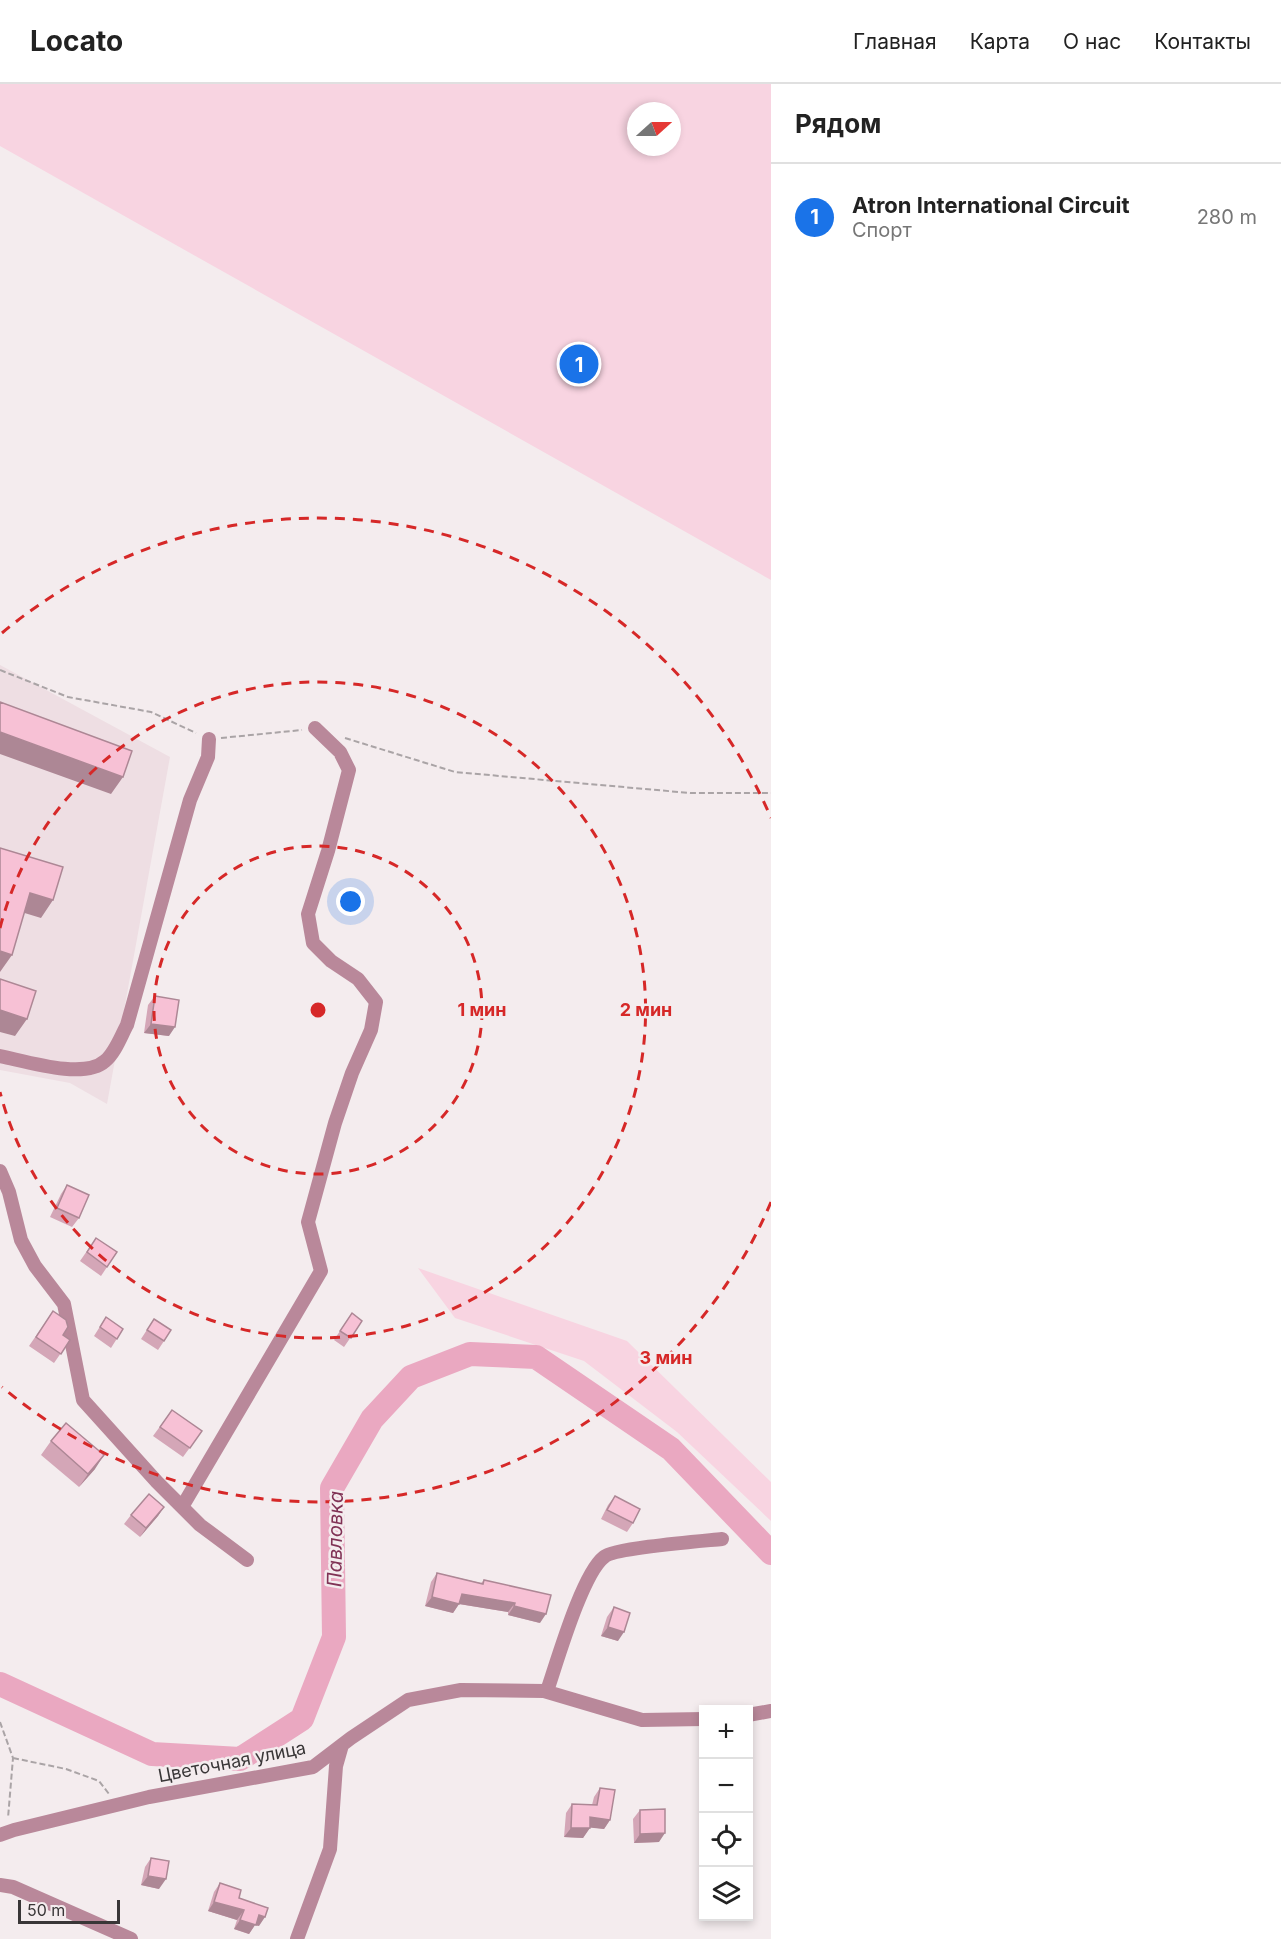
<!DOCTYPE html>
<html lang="ru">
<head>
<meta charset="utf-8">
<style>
	:root { --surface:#fff; --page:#f2f2f2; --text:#222; --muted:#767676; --line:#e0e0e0; --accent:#1a73e8 }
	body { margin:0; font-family:Inter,sans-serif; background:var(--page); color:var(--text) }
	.controls { position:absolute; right:18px; bottom:18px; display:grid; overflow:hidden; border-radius:0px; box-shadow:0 3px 9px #0003 }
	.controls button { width:54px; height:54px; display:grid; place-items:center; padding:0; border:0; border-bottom:2px solid var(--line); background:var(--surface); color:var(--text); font:30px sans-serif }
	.compass { position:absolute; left:627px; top:18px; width:54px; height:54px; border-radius:50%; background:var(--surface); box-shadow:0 3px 9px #0003; rotate:69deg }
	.scale { position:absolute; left:18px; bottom:15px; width:102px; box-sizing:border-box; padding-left:6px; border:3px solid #393637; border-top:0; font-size:16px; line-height:21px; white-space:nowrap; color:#393637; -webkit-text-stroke:4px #f4ecee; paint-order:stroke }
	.you { position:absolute; left:351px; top:818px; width:21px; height:21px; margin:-15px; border:4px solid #fff; border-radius:50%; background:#1a73e8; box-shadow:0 0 0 9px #1a73e833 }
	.badge { display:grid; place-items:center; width:39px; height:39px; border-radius:50%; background:var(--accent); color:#fff; font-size:20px; font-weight:700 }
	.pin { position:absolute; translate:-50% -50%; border:3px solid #fff; box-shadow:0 2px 6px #0006 }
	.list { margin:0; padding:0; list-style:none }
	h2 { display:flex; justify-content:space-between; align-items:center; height:78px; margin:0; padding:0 24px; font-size:26px }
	h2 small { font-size:20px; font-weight:400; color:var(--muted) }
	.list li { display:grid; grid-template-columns:39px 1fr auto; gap:18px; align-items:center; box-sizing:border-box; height:108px; padding:0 24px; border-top:2px solid var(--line) }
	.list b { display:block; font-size:22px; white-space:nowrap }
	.list p { margin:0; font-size:20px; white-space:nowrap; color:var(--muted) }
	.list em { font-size:20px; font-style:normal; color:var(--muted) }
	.icon { flex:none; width:33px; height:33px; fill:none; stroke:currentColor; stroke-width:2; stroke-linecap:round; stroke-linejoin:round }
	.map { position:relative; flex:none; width:771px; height:1855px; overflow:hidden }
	header { display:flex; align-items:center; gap:36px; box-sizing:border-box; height:84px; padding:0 30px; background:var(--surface); border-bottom:2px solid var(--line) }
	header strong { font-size:28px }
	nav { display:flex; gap:33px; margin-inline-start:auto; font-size:21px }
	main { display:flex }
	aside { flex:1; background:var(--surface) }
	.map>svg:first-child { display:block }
	.built { fill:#eedee3 }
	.green { fill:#f8d4e1; fill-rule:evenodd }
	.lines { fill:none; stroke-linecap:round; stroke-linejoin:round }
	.river { stroke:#eaa8c1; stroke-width:24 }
	.path { stroke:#aaa4a6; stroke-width:2; stroke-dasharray:6 3; stroke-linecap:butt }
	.minor { stroke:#b9889a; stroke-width:14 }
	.wall { fill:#d4a6b7 }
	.shaded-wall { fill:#ad8795 }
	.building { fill:#f7c1d5; stroke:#ad8795; stroke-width:1.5 }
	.ring { fill:none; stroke:#d62828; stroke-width:3; stroke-dasharray:10 8 }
	.labels { text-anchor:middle; stroke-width:5; stroke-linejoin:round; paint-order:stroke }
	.street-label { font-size:18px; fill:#393637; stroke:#f4ecee }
	.water-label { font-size:20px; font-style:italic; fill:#803255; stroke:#f4ecee }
	.centre { fill:#d62828; stroke:#f4ecee; stroke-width:3 }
	.ring-label { font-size:18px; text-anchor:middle; font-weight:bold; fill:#d62828; stroke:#f4ecee; stroke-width:5; stroke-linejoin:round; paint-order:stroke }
</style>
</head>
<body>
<header>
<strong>Locato</strong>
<nav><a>Главная</a><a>Карта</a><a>О нас</a><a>Контакты</a></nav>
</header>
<main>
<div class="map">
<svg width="771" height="1855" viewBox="0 0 771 1855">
	<rect width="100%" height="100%" fill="#f4ecee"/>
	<!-- built -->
	<path class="built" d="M 0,581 L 170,673 L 107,1020 L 70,999 L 0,986 Z"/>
	<!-- green -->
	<path class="green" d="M 0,0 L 771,0 L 771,496 L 0,62 ZM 636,27 L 672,27 L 672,63 L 636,63 Z
		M 418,1184 L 627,1257 L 771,1398 L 771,1437 L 677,1348 L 584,1277 L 455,1234 Z"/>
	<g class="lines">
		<!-- river -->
		<path class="river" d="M 0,1600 L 152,1670 L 240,1675 L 302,1635 L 334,1553 L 332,1404 L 372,1335 L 411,1293 L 470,1270 L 536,1273 L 671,1365 L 771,1469"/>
		<!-- path -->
		<path class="path" d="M 0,586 L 68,613 L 151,628 L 196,649
			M 221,654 L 302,646
			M 345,654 L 455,688 L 690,709 L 771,709
			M 0,1638 L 13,1674 L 8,1734
			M 13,1674 L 66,1685 L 99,1697 L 109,1710"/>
		<!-- minor -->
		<path class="minor" d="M 0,972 C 25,977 84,996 105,977 C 115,969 121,952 127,941 L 190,716 L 208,673 L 209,655
			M 0,1087 L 9,1108 L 21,1156 L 35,1182 L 64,1220 L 83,1316 L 157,1398 L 200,1441 L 247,1476
			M 182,1423 L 321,1187 L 308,1138 L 335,1039 L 352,989 L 371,946 L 376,918 L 358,895 L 331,877 L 313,859 L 308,830 L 328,767 L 349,686 L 340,668 L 315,644
			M 547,1607 C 557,1578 582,1490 604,1473 C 614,1464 703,1457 722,1455
			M 748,1631 L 771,1627
			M 0,1751 L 14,1746 L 149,1713 L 313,1683 L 351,1654 L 408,1616 L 461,1606 L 544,1607 L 642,1636 L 704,1635
			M 0,1801 L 13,1803 L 131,1855
			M 297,1855 L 330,1765 L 336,1682 L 342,1661"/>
	</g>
	<!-- wall -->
	<path class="wall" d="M 155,912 L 169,952 L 144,949 L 148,921 Z
		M 67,1101 L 79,1134 L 72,1143 L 50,1133 L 61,1110 Z
		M 96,1154 L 117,1168 L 101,1192 L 80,1177 Z
		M 53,1227 L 63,1251 L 70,1256 L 54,1279 L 29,1262 Z
		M 352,1229 L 362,1237 L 344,1263 L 334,1256 Z
		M 106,1233 L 123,1245 L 111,1264 L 94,1252 Z
		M 154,1235 L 164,1257 L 158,1266 L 141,1255 Z
		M 172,1326 L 202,1347 L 183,1373 L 153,1352 Z
		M 51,1357 L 95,1385 L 79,1403 L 41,1371 Z
		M 615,1412 L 633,1439 L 627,1448 L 601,1435 L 608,1421 Z
		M 164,1423 L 158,1432 L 140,1453 L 124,1440 L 131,1431 Z
		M 437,1489 L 481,1499 L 484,1496 L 540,1539 L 508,1531 L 508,1528 L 459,1520 L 453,1529 L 425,1522 L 431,1498 Z
		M 614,1523 L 618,1557 L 601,1552 L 607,1533 Z
		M 600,1704 L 610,1736 L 604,1745 L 590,1743 L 583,1754 L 564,1753 L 566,1729 L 572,1720 L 592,1721 L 594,1713 Z
		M 640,1726 L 659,1758 L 634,1759 L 633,1735 Z
		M 151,1774 L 159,1805 L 141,1801 L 145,1783 Z
		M 220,1799 L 239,1814 L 259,1842 L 255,1841 L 249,1850 L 234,1845 L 237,1836 L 208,1827 L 214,1808 Z"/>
	<!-- shaded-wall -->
	<path class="shaded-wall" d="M 0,648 L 123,693 L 111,710 L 0,670 Z
		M 30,809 L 53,816 L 41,834 L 18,827 Z
		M 0,867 L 12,871 L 0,888 Z
		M 0,926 L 27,935 L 15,952 L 0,948 Z
		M 151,940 L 175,943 L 169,952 L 144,949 Z
		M 104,1371 L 95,1385 L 79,1403 L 88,1390 Z
		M 164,1423 L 158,1432 L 140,1453 L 146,1444 Z
		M 462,1510 L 515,1519 L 508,1528 L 459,1520 L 453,1529 L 425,1522 L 432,1513 Z
		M 514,1522 L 546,1530 L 540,1539 L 508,1531 Z
		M 608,1543 L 624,1548 L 618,1557 L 601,1552 Z
		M 590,1733 L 610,1736 L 604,1745 L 584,1743 Z
		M 571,1744 L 590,1744 L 583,1754 L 564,1753 Z
		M 665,1749 L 659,1758 L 634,1759 L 640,1750 Z
		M 148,1792 L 166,1795 L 159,1805 L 141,1801 Z
		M 214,1818 L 244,1826 L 237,1836 L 208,1827 Z
		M 259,1831 L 265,1833 L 259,1842 L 255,1841 L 249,1850 L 234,1845 L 240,1836 Z"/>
	<!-- building -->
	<path class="building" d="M 0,618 L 132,667 L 123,693 L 0,648 Z
		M 0,764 L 63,783 L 53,816 L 30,809 L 12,871 L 0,867 Z
		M 0,895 L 36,907 L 27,935 L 0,926 Z
		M 155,912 L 179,916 L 175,943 L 151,940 Z
		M 67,1101 L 89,1111 L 79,1134 L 57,1124 Z
		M 96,1154 L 117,1168 L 107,1183 L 87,1168 Z
		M 53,1227 L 66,1236 L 68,1243 L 63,1251 L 70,1256 L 61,1270 L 36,1253 Z
		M 352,1229 L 362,1237 L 351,1254 L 340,1247 Z
		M 106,1233 L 123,1245 L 117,1255 L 100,1243 Z
		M 154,1235 L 171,1246 L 164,1257 L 147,1246 Z
		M 172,1326 L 202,1347 L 190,1364 L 160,1343 Z
		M 66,1339 L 104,1371 L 88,1390 L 51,1357 Z
		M 149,1410 L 164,1423 L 146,1444 L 131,1431 Z
		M 615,1412 L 640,1425 L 633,1439 L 607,1426 Z
		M 437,1489 L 483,1500 L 484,1496 L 551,1511 L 546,1530 L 514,1522 L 515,1519 L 462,1510 L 459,1520 L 432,1513 Z
		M 614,1523 L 630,1529 L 624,1548 L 608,1543 Z
		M 600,1704 L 615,1706 L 610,1736 L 590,1733 L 590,1744 L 571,1744 L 572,1720 L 597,1721 Z
		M 665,1725 L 665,1749 L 640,1750 L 640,1726 Z
		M 151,1774 L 169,1777 L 166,1795 L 148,1792 Z
		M 220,1799 L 241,1806 L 239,1814 L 268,1824 L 265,1833 L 259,1831 L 256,1841 L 240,1836 L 244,1826 L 214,1818 Z"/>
	<!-- distance rings -->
	<g class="ring">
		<circle cx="318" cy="926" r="164"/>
		<path d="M0 844A328 328 0 1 1 0 1008"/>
		<path d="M771 1118A492 492 0 0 1 2 1303M2 549A492 492 0 0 1 771 734"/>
	</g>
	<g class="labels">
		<!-- street labels -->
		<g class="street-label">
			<text transform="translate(232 1678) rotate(-11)" y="6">Цветочная улица</text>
		</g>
		<!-- water labels -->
		<g class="water-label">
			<text transform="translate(335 1455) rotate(-89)" y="7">Павловка</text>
		</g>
	</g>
	<circle cx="318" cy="926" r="9" class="centre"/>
	<g class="ring-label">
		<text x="482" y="932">1 мин</text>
		<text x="646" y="932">2 мин</text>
		<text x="666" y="1280">3 мин</text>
	</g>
</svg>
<div class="controls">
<button>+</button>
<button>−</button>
<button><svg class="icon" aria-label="locate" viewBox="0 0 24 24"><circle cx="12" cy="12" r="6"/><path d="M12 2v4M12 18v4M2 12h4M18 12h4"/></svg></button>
<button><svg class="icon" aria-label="layers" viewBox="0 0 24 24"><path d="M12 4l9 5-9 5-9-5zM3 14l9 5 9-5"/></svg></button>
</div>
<svg class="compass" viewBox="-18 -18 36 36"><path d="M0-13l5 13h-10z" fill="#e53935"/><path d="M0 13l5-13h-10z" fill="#767676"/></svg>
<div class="scale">50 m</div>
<div class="you"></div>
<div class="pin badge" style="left:579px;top:280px">1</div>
</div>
<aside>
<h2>Рядом<small></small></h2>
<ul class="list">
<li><span class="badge">1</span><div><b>Atron International Circuit</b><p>Спорт</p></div><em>280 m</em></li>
</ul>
</aside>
</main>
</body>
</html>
